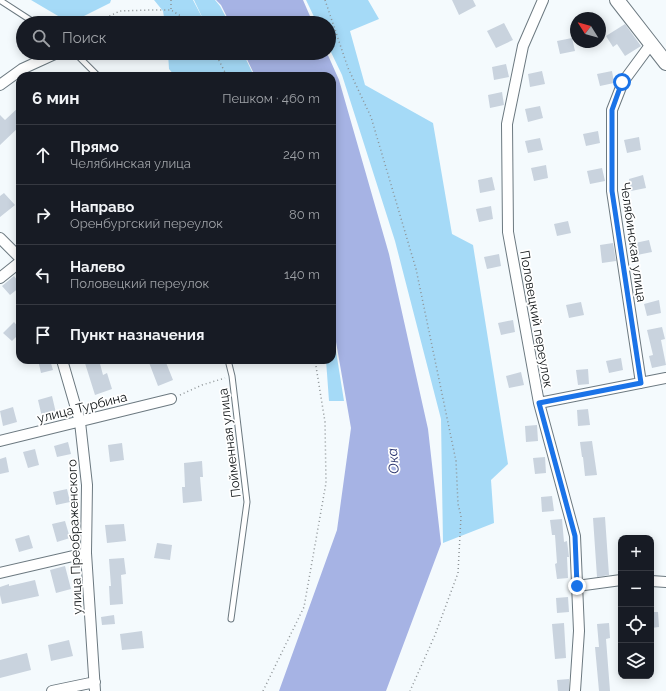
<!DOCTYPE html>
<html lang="ru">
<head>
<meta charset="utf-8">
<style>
	:root { --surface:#171b24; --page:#242831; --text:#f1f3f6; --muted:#9ea1a6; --line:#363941 }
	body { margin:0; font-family:Raleway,sans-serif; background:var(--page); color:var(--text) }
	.controls { position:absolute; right:12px; bottom:12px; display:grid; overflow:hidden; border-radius:8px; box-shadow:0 2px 10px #0003 }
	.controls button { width:36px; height:36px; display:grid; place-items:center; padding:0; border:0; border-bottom:1px solid var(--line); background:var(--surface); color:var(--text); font:20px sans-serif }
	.compass { position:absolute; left:570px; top:12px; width:36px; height:36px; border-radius:50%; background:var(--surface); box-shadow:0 2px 10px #0003; rotate:307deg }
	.stop { position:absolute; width:12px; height:12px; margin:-9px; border:3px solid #1a73e8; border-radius:50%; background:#fff }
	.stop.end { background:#1a73e8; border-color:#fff; box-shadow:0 1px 4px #0008 }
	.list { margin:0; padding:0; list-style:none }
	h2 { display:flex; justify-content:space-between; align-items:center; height:52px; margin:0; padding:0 16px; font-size:17px }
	h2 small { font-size:13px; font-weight:400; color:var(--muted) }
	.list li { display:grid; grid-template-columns:26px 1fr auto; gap:12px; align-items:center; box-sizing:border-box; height:60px; padding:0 16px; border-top:1px solid var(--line) }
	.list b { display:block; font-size:15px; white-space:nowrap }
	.list p { margin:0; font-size:13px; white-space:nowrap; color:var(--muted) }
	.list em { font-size:13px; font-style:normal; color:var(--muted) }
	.icon { flex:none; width:22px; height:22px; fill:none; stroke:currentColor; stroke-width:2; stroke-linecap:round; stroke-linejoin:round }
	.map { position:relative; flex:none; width:666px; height:691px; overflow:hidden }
	.search { position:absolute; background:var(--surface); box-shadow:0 2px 10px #0003; left:16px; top:16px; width:320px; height:44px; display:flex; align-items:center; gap:10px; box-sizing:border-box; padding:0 14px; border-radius:22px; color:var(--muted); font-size:15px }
	.panel { position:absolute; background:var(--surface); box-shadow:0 2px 10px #0003; left:16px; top:72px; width:320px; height:292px; border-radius:12px }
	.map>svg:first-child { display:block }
	.green { fill:#a5daf7 }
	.water { fill:#a6b3e4 }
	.building { fill:#c9d3de }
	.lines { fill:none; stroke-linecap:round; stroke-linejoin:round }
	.lane-casing { stroke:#6c7980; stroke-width:7 }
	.street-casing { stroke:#6c7980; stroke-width:12 }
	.secondary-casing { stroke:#6c7980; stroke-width:16 }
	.path { stroke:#8d9396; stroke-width:1.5; stroke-dasharray:1 3; stroke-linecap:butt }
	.lane { stroke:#fff; stroke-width:5 }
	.street { stroke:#fff; stroke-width:10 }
	.secondary { stroke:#fff; stroke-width:14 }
	.route { stroke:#1a73e8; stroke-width:5 }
	.labels { text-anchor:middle; stroke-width:3.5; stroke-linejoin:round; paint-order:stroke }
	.street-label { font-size:13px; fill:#0e1315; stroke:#fff }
	.water-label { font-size:14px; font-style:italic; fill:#2a346e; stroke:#fff }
</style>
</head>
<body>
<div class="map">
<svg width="666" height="691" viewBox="0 0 666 691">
	<rect width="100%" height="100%" fill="#f4fafd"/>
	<!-- green -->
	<path class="green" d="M 31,0 L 111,0 L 110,3 L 70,23 Z
		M 154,0 L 193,0 L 205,23 L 165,23 L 163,11 Z
		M 194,0 L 215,0 L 220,6 L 229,23 L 205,23 Z
		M 306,0 L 368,0 L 379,19 L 350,31 L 365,85 L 433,123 L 452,234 L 473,245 L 508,464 L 491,480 L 494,523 L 443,543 L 441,419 L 395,241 L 342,75 L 329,48 L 329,23 L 317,23 Z
		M 168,53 L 243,53 L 254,76 L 175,76 L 169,69 Z
		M 332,326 L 344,401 L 329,401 L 326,360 L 332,360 Z"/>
	<!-- water -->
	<path class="water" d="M 216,0 L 303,0 L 313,23 L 230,23 L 221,5 Z
		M 244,53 L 327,53 L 339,80 L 389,254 L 428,429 L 441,544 L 386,691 L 279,691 L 337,530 L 351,428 L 332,319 L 332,76 L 255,76 Z"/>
	<!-- building -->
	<path class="building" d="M 452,0 L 473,0 L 476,6 L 459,15 Z
		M 504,23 L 513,40 L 496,48 L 487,31 Z
		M 625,24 L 641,46 L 625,56 L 617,44 L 613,47 L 606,36 Z
		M 572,38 L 575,51 L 560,54 L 557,41 Z
		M 506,64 L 509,77 L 494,80 L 492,67 Z
		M 542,71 L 545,84 L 530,87 L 528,74 Z
		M 612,71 L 614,83 L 600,86 L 597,74 Z
		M 502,92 L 504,105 L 490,108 L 488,95 Z
		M 20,106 L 20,126 L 0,145 L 0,115 L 5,120 Z
		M 540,106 L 543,118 L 528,122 L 525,109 Z
		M 598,131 L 600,143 L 586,146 L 583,134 Z
		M 639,137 L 641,150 L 627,153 L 624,140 Z
		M 540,138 L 543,150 L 528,153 L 525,141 Z
		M 546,165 L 548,178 L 534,181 L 531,168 Z
		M 602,168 L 605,181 L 590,184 L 587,171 Z
		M 643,175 L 646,188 L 631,191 L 629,179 Z
		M 492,177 L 495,190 L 480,193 L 478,180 Z
		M 4,193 L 15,205 L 0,217 L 0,196 Z
		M 491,206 L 493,219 L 479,222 L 476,209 Z
		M 568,221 L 571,233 L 557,236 L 554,224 Z
		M 649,240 L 652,252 L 637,255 L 635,243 Z
		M 613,243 L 616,261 L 602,263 L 600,245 Z
		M 499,254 L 501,266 L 487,269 L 484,257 Z
		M 14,276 L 20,284 L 20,287 L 10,295 L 2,286 Z
		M 659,300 L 661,313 L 647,316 L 644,304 Z
		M 581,302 L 584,315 L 569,318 L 566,305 Z
		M 513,320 L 515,332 L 501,335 L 498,323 Z
		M 14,322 L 20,329 L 20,333 L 12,341 L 3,333 Z
		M 662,327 L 665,339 L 661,340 L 666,365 L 652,368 L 649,356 L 653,355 L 647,330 Z
		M 621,358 L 623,370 L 609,373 L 606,361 Z
		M 38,360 L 50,360 L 53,370 L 41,373 Z
		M 84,360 L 99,360 L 103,375 L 107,373 L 112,389 L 95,395 Z
		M 148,360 L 165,360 L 173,380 L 158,386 Z
		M 588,369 L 589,384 L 578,385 L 576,370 Z
		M 521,372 L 524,385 L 509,388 L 506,376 Z
		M 52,396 L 56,413 L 42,417 L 38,400 Z
		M 13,407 L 17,422 L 3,426 L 0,411 Z
		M 588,409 L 590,425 L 578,426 L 577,410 Z
		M 537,425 L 538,441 L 526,442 L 525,426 Z
		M 592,441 L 597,475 L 585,476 L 583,457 L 582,457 L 580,442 Z
		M 68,442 L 71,454 L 57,457 L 54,446 Z
		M 122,443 L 124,460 L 110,462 L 108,445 Z
		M 35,449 L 39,465 L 28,468 L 23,452 Z
		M 6,457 L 9,472 L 0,474 L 0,459 Z
		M 545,457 L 546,473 L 535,474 L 533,458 Z
		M 202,461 L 203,477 L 200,477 L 202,501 L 183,503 L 182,487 L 185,487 L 184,463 Z
		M 67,489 L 70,502 L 56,505 L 53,492 Z
		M 552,496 L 554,511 L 542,512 L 541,497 Z
		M 605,517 L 609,575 L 597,577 L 593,518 Z
		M 562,519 L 564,542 L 567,541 L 569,557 L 567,557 L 568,578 L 557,579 L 555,564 L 557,563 L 555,535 L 552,535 L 550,520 Z
		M 65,521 L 70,538 L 57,542 L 52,524 Z
		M 124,524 L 126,541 L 107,543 L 105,525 Z
		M 29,535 L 33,548 L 19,552 L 15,539 Z
		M 157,543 L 172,545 L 170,560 L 154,558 Z
		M 124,558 L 126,574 L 121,575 L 123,604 L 110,605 L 109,586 L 111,586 L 109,559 Z
		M 65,566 L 71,589 L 56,593 L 50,570 Z
		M 35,580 L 39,596 L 2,604 L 0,595 L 0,587 L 9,584 L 9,586 Z
		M 568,597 L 569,612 L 557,613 L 556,598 Z
		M 651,612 L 658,612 L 659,627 L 651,628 Z
		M 114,615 L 115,624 L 102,625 L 101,617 Z
		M 564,623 L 566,658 L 555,659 L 552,624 Z
		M 609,623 L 610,638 L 606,639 L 610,691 L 599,691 L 595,647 L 599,647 L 597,624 Z
		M 142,631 L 144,648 L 122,650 L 120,634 Z
		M 69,640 L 73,656 L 51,661 L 48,645 Z
		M 27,653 L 31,670 L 0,678 L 0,660 Z
		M 569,679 L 569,691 L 558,691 L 557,680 Z"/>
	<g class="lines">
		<!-- lane casing -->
		<g class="lane-casing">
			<path id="lane" d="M 1,1 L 35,23
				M 75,53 L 98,76
				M 228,360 L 232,376 L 247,502 L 231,619"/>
		</g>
		<!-- street casing -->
		<g class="street-casing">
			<path id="street" d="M 543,0 L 523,46 L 507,124 L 508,232 L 539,403 L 575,536 L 579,631 L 575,691
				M 0,85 L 22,69 L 57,53
				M 0,238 L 20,258
				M 0,278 L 20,262
				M 62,360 L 80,422 L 87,485 L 86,553 L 95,691
				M 641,383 L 612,191 L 612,110 L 623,82 L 651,44
				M 539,403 L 666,378
				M 0,441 L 171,399
				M 0,573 L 86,553
				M 651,581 L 666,582
				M 577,586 L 621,580
				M 52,691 L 95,682"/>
		</g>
		<!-- secondary casing -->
		<g class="secondary-casing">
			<path id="secondary" d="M 617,0 L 666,63"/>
		</g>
		<!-- path -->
		<path class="path" d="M 171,0 L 171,10
			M 325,0 L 348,68 L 371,117 L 416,269 L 456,461 L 458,504 L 461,516 L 458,573 L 435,635 L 410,691
			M 95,23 L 120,11 L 152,10 L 171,10 L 184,18 L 190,23
			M 215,53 L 227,76
			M 180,395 L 202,385 L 225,378
			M 263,691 L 304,607 L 326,483 L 325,422 L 315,360"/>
		<!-- lane -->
		<use href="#lane" class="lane"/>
		<!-- street -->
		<use href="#street" class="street"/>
		<!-- secondary -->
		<use href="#secondary" class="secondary"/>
	</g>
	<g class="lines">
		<!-- route -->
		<path class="route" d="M 577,586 L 575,536 L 539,403 L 641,383 L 612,191 L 612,110 L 622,82"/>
	</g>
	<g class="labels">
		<!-- street labels -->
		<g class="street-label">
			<text transform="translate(634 242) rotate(82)" y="5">Челябинская улица</text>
			<text transform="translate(537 319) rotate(80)" y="5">Половецкий переулок</text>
			<text transform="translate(82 407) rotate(-14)" y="5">улица Турбина</text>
			<text transform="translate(229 443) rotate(-97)" y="5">Пойменная улица</text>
			<text transform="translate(74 537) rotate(-92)" y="5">улица Преображенского</text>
		</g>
		<!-- water labels -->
		<g class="water-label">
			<text transform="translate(393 461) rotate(-95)" y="5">Ока</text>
		</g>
	</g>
</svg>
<div class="controls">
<button>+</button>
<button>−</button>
<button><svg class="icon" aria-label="locate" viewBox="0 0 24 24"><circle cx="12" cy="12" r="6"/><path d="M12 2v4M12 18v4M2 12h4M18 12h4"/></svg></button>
<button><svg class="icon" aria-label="layers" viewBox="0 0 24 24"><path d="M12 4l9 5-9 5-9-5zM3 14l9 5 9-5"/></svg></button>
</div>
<svg class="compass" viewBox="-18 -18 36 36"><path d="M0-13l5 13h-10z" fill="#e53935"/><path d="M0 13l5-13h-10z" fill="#9ea1a6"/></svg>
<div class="stop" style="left:622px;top:82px"></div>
<div class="stop end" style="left:577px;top:586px"></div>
<div class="search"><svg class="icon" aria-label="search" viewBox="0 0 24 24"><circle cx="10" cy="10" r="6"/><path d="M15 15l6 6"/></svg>Поиск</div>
<section class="panel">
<h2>6 мин<small>Пешком · 460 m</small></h2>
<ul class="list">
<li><svg class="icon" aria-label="ahead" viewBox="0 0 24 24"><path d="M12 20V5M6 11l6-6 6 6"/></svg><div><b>Прямо</b><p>Челябинская улица</p></div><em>240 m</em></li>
<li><svg class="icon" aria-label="right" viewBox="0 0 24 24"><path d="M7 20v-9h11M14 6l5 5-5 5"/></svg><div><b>Направо</b><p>Оренбургский переулок</p></div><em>80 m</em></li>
<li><svg class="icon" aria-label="left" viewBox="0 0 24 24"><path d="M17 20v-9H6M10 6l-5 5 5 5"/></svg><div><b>Налево</b><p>Половецкий переулок</p></div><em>140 m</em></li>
<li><svg class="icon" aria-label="arrive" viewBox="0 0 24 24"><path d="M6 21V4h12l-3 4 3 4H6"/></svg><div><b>Пункт назначения</b></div></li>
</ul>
</section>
</div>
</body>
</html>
